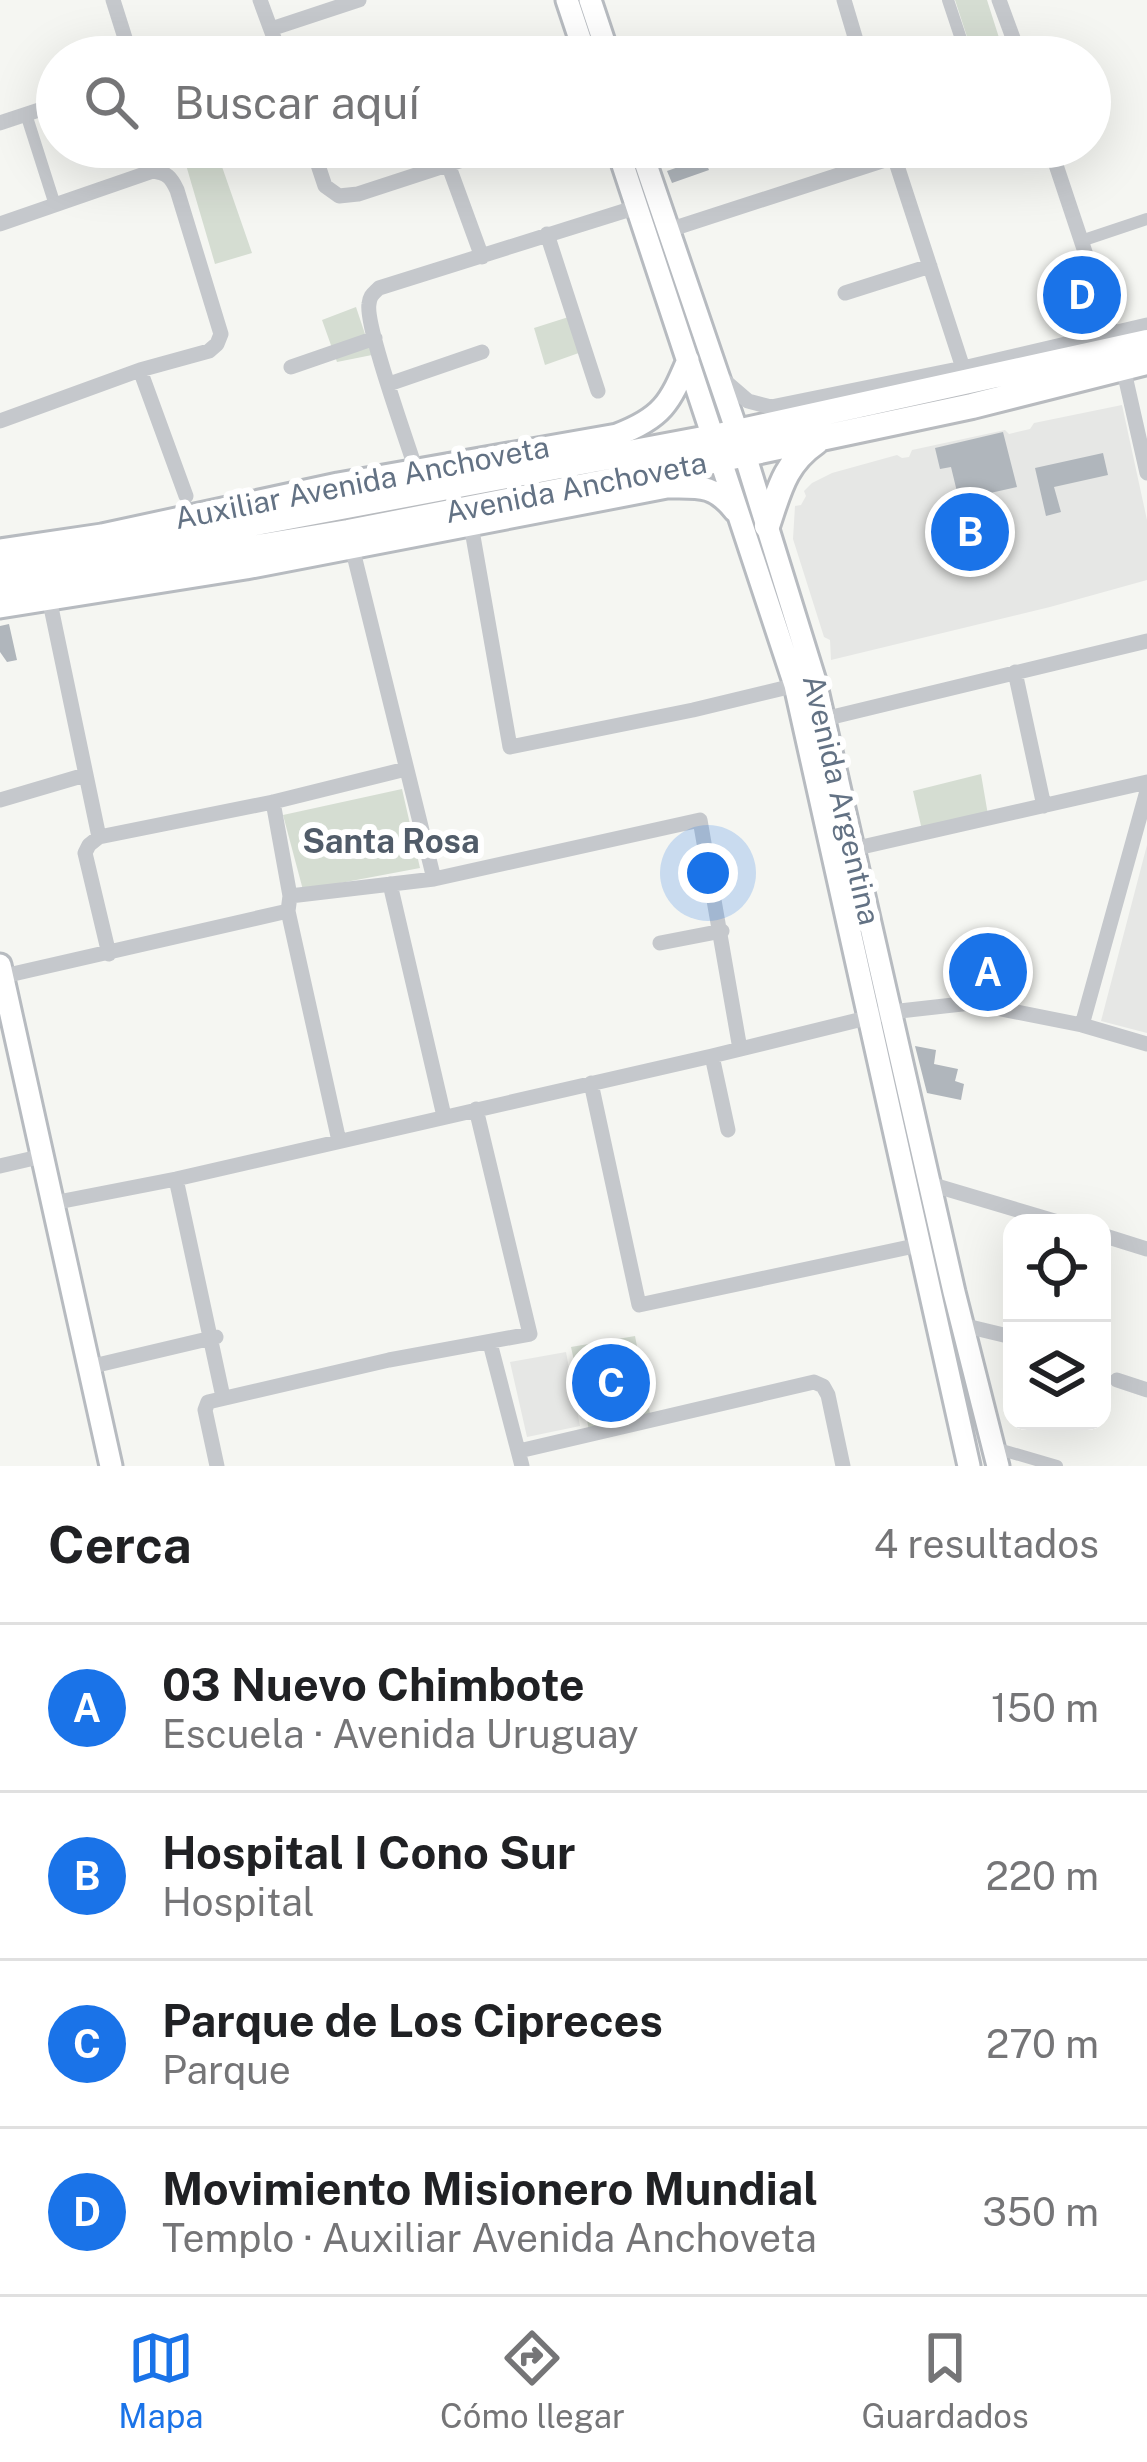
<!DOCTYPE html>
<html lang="es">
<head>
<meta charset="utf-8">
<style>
	:root { --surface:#fff; --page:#f6f6f6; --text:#202124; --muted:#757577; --line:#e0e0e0; --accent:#1a73e8 }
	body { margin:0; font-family:"Public Sans",sans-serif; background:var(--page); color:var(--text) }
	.controls { position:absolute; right:36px; bottom:36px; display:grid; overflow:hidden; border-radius:24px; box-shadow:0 12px 48px #0002 }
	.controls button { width:108px; height:108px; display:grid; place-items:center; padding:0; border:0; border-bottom:3px solid var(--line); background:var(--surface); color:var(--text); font:60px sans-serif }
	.you { position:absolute; left:708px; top:873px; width:42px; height:42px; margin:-30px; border:9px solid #fff; border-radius:50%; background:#1a73e8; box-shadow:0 0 0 18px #1a73e833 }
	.badge { display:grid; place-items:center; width:78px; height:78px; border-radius:50%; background:var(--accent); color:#fff; font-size:39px; font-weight:700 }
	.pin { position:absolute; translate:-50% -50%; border:6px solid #fff; box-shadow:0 3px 12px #0006 }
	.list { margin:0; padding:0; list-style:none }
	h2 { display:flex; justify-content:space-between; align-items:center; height:156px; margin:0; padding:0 48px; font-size:51px }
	h2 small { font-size:39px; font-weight:400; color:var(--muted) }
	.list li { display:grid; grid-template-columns:78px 1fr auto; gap:36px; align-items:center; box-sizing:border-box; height:168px; padding:0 48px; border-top:3px solid var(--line) }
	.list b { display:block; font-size:45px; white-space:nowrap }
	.list p { margin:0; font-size:39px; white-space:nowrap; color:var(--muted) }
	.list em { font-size:39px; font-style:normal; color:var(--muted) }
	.icon { flex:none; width:66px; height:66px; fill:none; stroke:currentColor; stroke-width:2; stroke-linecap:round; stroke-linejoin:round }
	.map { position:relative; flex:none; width:1147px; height:1466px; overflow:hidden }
	.search { position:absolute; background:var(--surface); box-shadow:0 12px 48px #0002; left:36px; right:36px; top:36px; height:132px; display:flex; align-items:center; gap:30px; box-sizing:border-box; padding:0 42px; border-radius:66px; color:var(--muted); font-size:45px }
	.sheet { height:828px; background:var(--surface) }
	nav { display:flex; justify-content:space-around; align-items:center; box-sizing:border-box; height:168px; border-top:3px solid var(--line); background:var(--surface); font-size:33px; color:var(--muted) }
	nav a { display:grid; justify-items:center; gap:6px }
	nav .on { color:var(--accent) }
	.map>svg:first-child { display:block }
	.built { fill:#e6e7e5 }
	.green { fill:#d5ddd2 }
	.building { fill:#b0b6bc }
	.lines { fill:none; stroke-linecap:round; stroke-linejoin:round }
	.secondary-casing { stroke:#b7bbc0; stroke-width:27 }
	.primary-casing { stroke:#b8bbbf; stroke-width:30 }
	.pedestrian { stroke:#c5c8cc; stroke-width:12 }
	.minor { stroke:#c5c8cc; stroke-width:15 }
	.secondary { stroke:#fff; stroke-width:21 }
	.primary { stroke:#fff; stroke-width:24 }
	.labels { text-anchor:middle; stroke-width:12; stroke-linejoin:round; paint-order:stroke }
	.street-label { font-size:30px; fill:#637284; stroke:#fff }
	.neighbourhood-label { font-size:33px; font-weight:bold; fill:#515c69; stroke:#fff }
</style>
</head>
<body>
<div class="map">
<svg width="1147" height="1466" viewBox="0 0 1147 1466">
	<rect width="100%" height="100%" fill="#f5f6f2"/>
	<!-- built -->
	<path class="built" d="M 1122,405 L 1147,520 L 1147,580 L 1050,607 L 831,660 L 830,640 L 824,637 L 793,539 L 795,506 L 801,505 L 806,496 L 804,491 L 812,483 L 832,473 L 897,455 L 902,458 L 909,457 L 912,450 L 1005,430 L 1009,434 L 1030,429 L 1034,423 Z
		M 1147,845 L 1147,1033 L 1101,1021 Z
		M 566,1352 L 580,1426 L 527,1437 L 510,1362 Z"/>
	<!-- green -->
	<path class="green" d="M 955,0 L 987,0 L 1001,44 L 973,55 Z
		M 219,158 L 252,253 L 215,264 L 186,165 Z
		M 356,307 L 372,355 L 337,362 L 322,320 Z
		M 578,314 L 590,349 L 545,365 L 534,328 Z
		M 981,774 L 988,815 L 922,830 L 913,791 Z
		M 402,789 L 420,868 L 303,890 L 283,815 Z
		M 635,1336 L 651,1419 L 589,1430 L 571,1347 Z"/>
	<!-- building -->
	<path class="building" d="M 704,158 L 709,170 L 672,183 L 667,171 Z
		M 1003,432 L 1017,487 L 959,500 L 951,467 L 940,469 L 935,448 Z
		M 1103,453 L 1108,475 L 1054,487 L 1061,512 L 1046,516 L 1035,468 Z
		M 9,624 L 17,660 L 7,662 L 0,652 L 0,626 Z
		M 915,1046 L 936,1050 L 934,1064 L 958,1069 L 955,1081 L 964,1084 L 961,1100 L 927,1093 Z"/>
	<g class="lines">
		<!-- secondary casing -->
		<g class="secondary-casing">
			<path id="secondary" d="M 567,0 L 586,57
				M 590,0 L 609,57
				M 617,147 L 795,685 L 969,1466
				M 640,147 L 745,455 L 815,681 L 954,1292 L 998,1466
				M 0,550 L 102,535 L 338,484 L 617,435 C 662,418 670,403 688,360
				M 0,607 L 246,568 L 667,487 C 699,487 714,484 735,511
				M 0,965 L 111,1466"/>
		</g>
		<!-- primary casing -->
		<g class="primary-casing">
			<path id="primary" d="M 767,526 C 779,491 784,464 816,442
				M 0,566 L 107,551 L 714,437 L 1147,342
				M 0,590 L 348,532 L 713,461 L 972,406 L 1147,362"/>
		</g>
		<!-- pedestrian -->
		<path class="pedestrian" d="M 948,0 L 967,57
			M 978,57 L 1016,44
			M 26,114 L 55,205
			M 1081,241 L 1147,219
			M 995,1448 L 1057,1466"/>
		<!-- minor -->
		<path class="minor" d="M 113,0 L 131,57
			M 260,0 L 281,57
			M 844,0 L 861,57
			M 999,0 L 1020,57
			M 271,29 L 359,0
			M 0,123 L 57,104
			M 312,147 L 325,186 L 339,196 L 358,194 L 502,147
			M 891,147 L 963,368
			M 1050,147 L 1112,333
			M 448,164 L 482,257
			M 0,224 L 153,171 C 167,173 171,177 177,190 L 221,334 L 217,344 L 209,351 L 140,370 L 0,421
			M 669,230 L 894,157
			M 547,234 L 598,391
			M 845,293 L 930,266
			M 291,367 L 375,338
			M 1123,367 L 1147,473
			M 140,370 L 186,496
			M 719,376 L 748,401 L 771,407 L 963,368 L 1147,325
			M 389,384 L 482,352
			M 416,470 C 407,441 365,326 369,304 C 370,295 373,294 379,288 L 637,207
			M 470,519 L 510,747 L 693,710 L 801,684
			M 350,539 L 434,879
			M 48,593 L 99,837
			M 1015,672 L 1044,806
			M 824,719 L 1147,641
			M 0,800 L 85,775
			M 273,802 L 290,896
			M 853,849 L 1147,782
			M 390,884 L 444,1116
			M 288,911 L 339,1141
			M 660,943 L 722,931
			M 109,954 L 85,853 L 89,845 L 99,837 L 273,802 L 406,769
			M 0,977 L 288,911 L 290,896 L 434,879 L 700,820 L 740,1049
			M 1082,1025 L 1147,791
			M 712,1056 L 728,1130
			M 591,1083 L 639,1305 L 919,1245
			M 0,1166 L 43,1156
			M 176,1179 L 223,1397
			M 930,1184 L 1061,1223
			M 53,1203 L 176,1179 L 712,1056 L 891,1012 L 971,1003 L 1082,1025 L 1147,1044
			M 1102,1235 L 1147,1249
			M 962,1325 L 1012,1337
			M 490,1343 L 522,1466
			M 89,1367 L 216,1337
			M 1117,1380 L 1147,1390
			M 519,1451 L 814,1382 L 823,1386 L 828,1395 L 843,1466
			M 217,1466 L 205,1410 L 208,1402 L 389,1360 L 530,1334 L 476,1109"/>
		<!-- secondary -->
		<use href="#secondary" class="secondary"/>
		<!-- primary -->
		<use href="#primary" class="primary"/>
	</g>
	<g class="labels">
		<!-- street labels -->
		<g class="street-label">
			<text transform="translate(362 483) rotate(-11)" y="10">Auxiliar Avenida Anchoveta</text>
			<text transform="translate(576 488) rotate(-11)" y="10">Avenida Anchoveta</text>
			<text transform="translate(841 800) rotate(77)" y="10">Avenida Argentina</text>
		</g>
		<!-- neighbourhood labels -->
		<g class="neighbourhood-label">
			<text x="391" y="853">Santa Rosa</text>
		</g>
	</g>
</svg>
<div class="controls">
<button><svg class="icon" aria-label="locate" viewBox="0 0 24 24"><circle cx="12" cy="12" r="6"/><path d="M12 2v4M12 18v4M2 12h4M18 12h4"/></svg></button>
<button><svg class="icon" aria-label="layers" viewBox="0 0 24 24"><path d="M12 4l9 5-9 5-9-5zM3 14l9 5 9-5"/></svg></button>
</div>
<div class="you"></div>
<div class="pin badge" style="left:988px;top:972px">A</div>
<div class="pin badge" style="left:970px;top:532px">B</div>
<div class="pin badge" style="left:611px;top:1383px">C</div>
<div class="pin badge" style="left:1082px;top:295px">D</div>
<div class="search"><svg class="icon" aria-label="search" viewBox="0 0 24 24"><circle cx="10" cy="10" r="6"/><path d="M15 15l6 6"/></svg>Buscar aquí</div>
</div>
<section class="sheet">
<h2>Cerca<small>4 resultados</small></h2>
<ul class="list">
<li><span class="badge">A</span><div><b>03 Nuevo Chimbote</b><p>Escuela · Avenida Uruguay</p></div><em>150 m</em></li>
<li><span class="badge">B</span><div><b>Hospital I Cono Sur</b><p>Hospital</p></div><em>220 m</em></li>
<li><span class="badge">C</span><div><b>Parque de Los Cipreces</b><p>Parque</p></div><em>270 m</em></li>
<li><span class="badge">D</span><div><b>Movimiento Misionero Mundial</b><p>Templo · Auxiliar Avenida Anchoveta</p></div><em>350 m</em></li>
</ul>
</section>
<nav>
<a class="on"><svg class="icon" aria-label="map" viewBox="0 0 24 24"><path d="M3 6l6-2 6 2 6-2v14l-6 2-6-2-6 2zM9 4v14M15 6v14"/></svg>Mapa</a>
<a><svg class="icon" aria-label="directions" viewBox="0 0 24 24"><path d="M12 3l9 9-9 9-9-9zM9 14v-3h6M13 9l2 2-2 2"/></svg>Cómo llegar</a>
<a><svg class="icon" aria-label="saved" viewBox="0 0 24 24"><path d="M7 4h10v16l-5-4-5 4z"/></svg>Guardados</a>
</nav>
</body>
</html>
